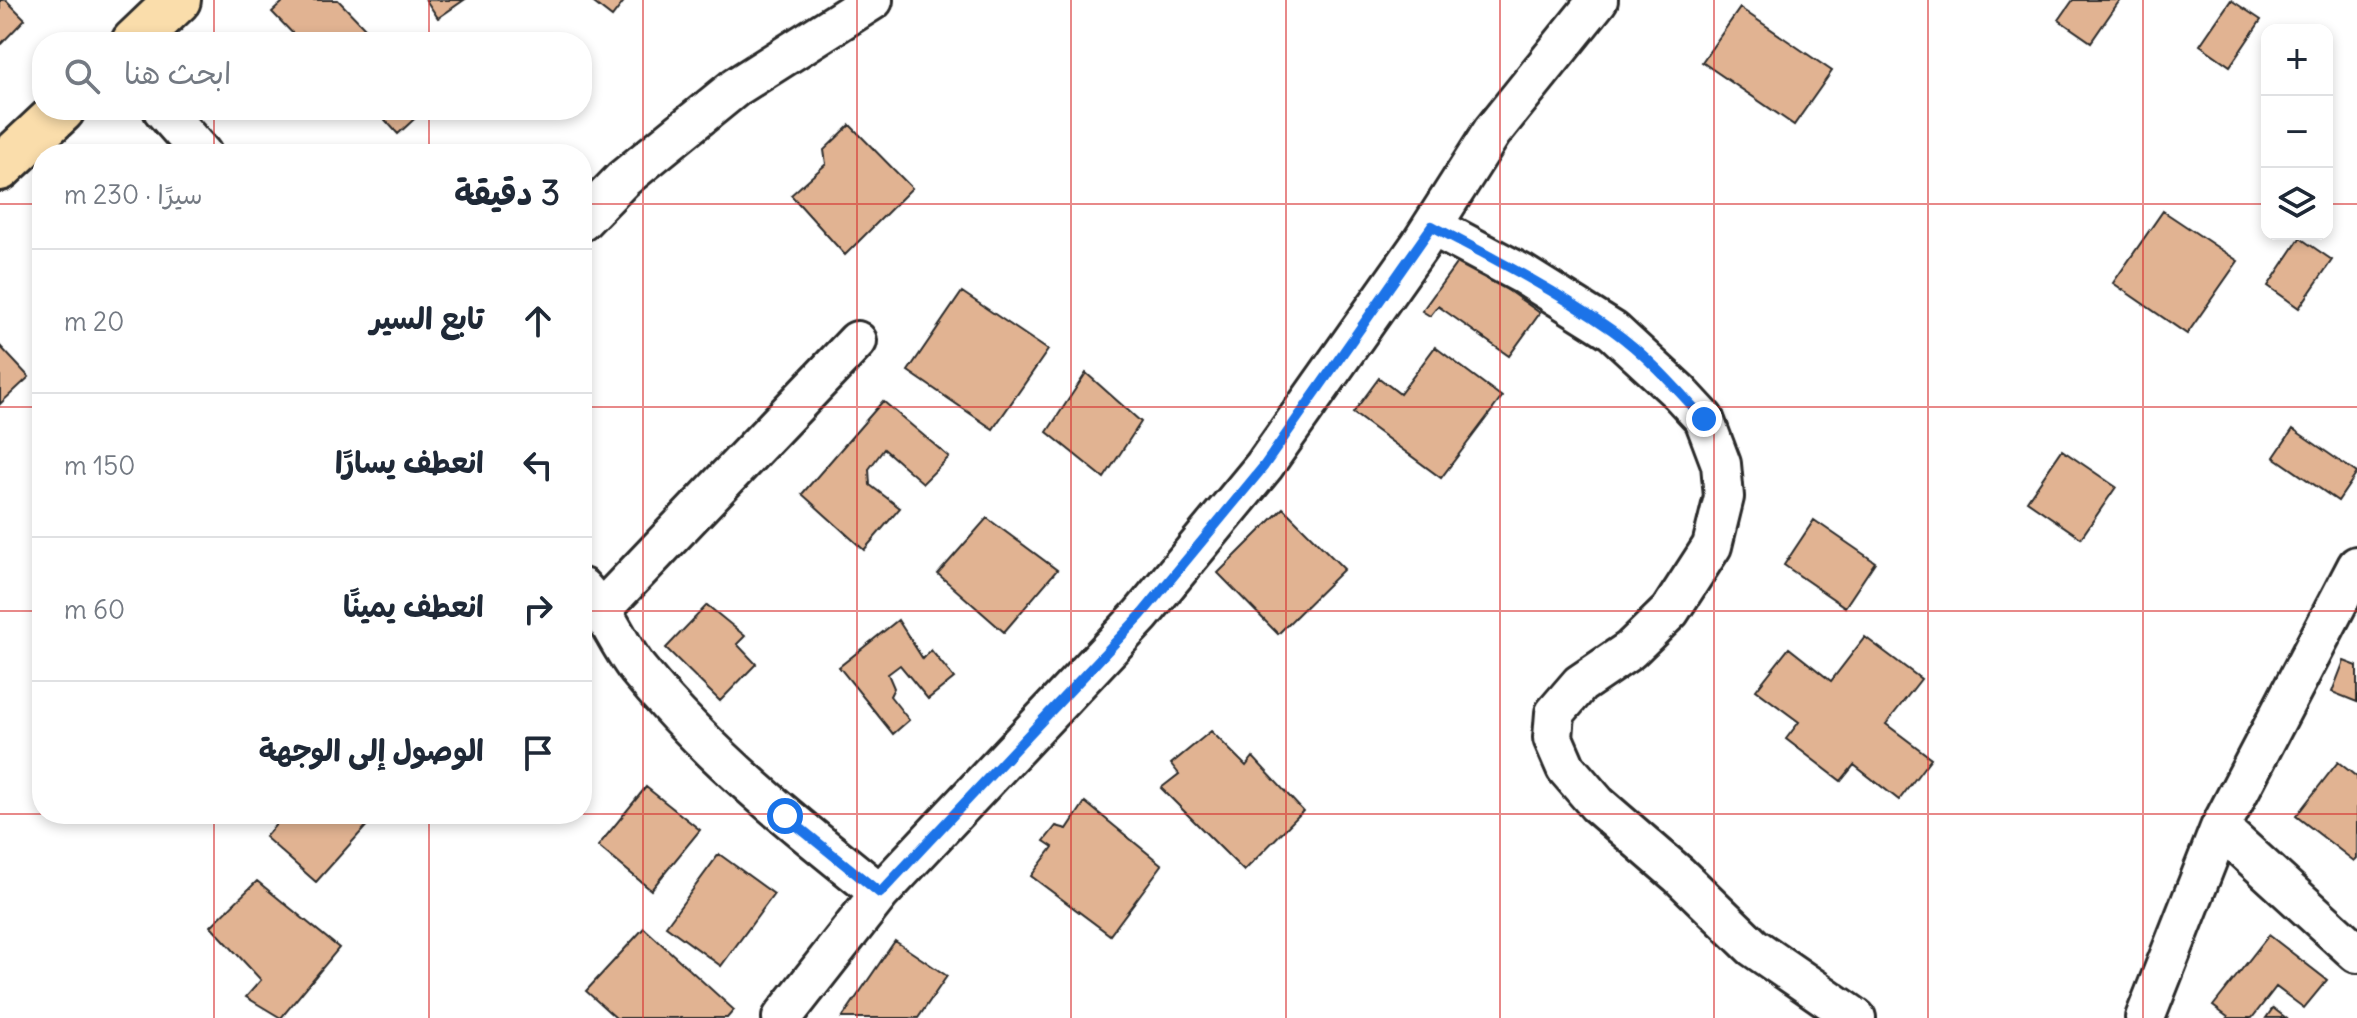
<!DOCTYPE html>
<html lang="ar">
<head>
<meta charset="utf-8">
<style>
	:root { --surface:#fff; --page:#f2f2f3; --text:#1f2937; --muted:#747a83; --line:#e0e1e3 }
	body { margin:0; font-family:Delius,"Playpen Sans Arabic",sans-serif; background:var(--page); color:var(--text); direction:rtl }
	.controls { position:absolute; right:24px; top:24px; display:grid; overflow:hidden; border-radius:16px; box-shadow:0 4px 12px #0003 }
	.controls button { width:72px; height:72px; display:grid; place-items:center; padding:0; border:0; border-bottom:2px solid var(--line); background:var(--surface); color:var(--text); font:40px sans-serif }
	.stop { position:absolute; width:24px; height:24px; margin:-18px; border:6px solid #1a73e8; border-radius:50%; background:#fff }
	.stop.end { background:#1a73e8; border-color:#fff; box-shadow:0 2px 8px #0008 }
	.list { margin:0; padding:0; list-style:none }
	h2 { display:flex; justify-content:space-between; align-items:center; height:104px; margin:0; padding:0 32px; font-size:34px }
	h2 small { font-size:26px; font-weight:400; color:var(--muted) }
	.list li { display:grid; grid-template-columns:52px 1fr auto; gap:24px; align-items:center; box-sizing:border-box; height:144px; padding:0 32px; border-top:2px solid var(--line) }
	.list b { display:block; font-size:30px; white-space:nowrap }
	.list em { font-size:26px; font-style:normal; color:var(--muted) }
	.icon { flex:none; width:44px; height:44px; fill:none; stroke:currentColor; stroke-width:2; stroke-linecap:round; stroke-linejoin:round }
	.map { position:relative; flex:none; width:2357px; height:1018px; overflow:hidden; direction:ltr }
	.search { position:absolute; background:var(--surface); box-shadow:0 4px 12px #0003; left:32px; top:32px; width:560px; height:88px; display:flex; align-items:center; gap:20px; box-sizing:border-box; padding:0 28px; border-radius:32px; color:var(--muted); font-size:30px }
	.panel { position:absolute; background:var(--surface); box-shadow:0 4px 12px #0003; left:32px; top:144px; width:560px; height:680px; border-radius:32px; direction:rtl }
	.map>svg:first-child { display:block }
	.building { fill:#e1b392; stroke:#2b2b2b; stroke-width:2 }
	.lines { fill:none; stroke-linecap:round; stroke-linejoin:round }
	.minor-casing { stroke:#2b2b2b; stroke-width:44 }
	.primary-casing { stroke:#2b2b2b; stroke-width:50 }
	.minor { stroke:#fff; stroke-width:38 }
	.primary { stroke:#faddab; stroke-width:44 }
	.route { stroke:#1a73e8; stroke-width:10 }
	.grid { fill:none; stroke:#d62828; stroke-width:2; stroke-opacity:0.55 }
</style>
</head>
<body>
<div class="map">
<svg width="2357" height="1018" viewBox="0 0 2357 1018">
	<rect width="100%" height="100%" fill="#fff"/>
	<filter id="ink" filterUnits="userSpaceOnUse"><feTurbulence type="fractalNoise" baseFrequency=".0125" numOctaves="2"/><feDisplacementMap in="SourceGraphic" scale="16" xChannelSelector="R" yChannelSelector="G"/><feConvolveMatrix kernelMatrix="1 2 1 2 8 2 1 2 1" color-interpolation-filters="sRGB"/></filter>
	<g filter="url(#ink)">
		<!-- building -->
		<path class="building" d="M 0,0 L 6,0 L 25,19 L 0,45 Z
			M 285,0 L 338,0 L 365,28 L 351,42 L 301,42 L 272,12 Z
			M 426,0 L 464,0 L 438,18 Z
			M 590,0 L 625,0 L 612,17 Z
			M 2073,0 L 2120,0 L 2091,42 L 2059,20 Z
			M 2231,0 L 2261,20 L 2230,66 L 2200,45 Z
			M 1740,8 L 1832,71 L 1794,125 L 1702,62 Z
			M 376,110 L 424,110 L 398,134 Z
			M 850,125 L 912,188 L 845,255 L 791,195 L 826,164 L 824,150 Z
			M 2163,211 L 2238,261 L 2187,334 L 2113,283 Z
			M 2300,238 L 2332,260 L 2299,308 L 2268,286 Z
			M 1461,257 L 1540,313 L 1509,356 L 1438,306 L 1430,316 L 1422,311 Z
			M 962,292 L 1048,350 L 993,429 L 908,371 Z
			M 0,346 L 29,377 L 0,404 Z
			M 1435,347 L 1502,397 L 1441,478 L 1353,413 L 1379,378 L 1400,394 Z
			M 1086,373 L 1141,422 L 1104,478 L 1047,432 Z
			M 883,401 L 949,457 L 923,483 L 884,449 L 869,469 L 870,485 L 900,508 L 864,550 L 802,494 Z
			M 2293,429 L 2357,473 L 2338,501 L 2274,457 Z
			M 2062,450 L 2116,487 L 2081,538 L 2027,501 Z
			M 1283,508 L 1344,569 L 1278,634 L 1218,573 Z
			M 987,518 L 1057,570 L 1004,632 L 938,574 Z
			M 1814,520 L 1875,562 L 1845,607 L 1784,565 Z
			M 707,605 L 745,636 L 737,644 L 756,664 L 720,701 L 666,648 Z
			M 898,620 L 923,659 L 931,650 L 954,678 L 928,699 L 900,665 L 888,674 L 894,688 L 890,696 L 909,720 L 893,734 L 839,667 Z
			M 1865,637 L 1921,679 L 1886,724 L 1931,758 L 1899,800 L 1854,765 L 1841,781 L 1786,739 L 1799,722 L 1756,690 L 1789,648 L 1831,681 Z
			M 582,660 L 591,669 L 582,678 Z
			M 2344,661 L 2357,666 L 2357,702 L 2332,692 Z
			M 1211,731 L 1246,766 L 1253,757 L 1303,811 L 1244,871 L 1161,788 L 1179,774 L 1171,764 Z
			M 2338,762 L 2357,777 L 2357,858 L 2354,861 L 2296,816 Z
			M 646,787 L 700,830 L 651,890 L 598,846 Z
			M 1085,802 L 1162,865 L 1110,935 L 1031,876 L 1053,847 L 1044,841 L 1056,826 L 1067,829 Z
			M 285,814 L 362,814 L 371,821 L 316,882 L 265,837 Z
			M 719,854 L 774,894 L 721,966 L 666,926 Z
			M 257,881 L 339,948 L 281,1018 L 246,997 L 261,980 L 211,926 Z
			M 644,928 L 734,1010 L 727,1018 L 616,1018 L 586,991 Z
			M 2269,935 L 2327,980 L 2304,1008 L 2276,987 L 2252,1018 L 2229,1018 L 2213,1006 Z
			M 895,941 L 947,976 L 918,1018 L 842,1018 Z
			M 2273,1008 L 2286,1018 L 2266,1018 Z"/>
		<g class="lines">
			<!-- minor casing -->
			<g class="minor-casing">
				<path id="minor" d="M 163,110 L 202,154
					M 582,221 L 623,179 L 736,87 L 873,0
					M 1432,226 L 1522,274 L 1613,331 L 1679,392 L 1704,419 L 1721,464 L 1724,497 L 1712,546 L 1670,611 L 1630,650 L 1580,684 L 1555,713 L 1553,738 L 1566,768 L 1597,804 L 1679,875 L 1753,947 L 1856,1018
					M 582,588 L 601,610 L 857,341
					M 601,610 C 614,630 625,654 640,672 C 710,757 795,825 880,893
					M 2220,828 L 2357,953
					M 782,1018 L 880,893 L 1141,615 L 1264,466 L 1420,245 L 1492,132 L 1598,0
					M 2145,1018 L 2220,828 L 2357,566"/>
			</g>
			<!-- primary casing -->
			<g class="primary-casing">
				<path id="primary" d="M 134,42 L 178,0
					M 0,168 L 62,110"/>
			</g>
			<!-- minor -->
			<use href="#minor" class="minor"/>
			<!-- primary -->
			<use href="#primary" class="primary"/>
		</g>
	</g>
	<g class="lines" filter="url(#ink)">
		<!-- route -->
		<path class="route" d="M 785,816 L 880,893 L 1141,615 L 1264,466 L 1432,226 C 1493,258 1555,290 1612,330 C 1646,354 1676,388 1704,419"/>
	</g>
	<!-- grid -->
	<path class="grid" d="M 214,0 L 214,42M 429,0 L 429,42M 643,0 L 643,1018M 857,0 L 857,1018M 1071,0 L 1071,1018M 1286,0 L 1286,1018M 1500,0 L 1500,1018M 1714,0 L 1714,1018M 1928,0 L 1928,1018M 2143,0 L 2143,1018M 214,110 L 214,154M 429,110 L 429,154M 0,204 L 42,204M 582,204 L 2267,204M 2327,204 L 2357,204M 0,407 L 42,407M 582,407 L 2357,407M 0,611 L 42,611M 582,611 L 2357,611M 0,814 L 2357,814M 214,814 L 214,1018M 429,814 L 429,1018"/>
</svg>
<div class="controls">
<button>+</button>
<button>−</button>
<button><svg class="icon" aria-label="layers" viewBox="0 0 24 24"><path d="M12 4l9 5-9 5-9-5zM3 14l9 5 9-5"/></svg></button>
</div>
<div class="stop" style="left:785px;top:816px"></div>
<div class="stop end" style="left:1704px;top:419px"></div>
<div class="search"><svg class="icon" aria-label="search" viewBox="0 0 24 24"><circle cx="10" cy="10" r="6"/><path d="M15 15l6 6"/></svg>ابحث هنا</div>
<section class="panel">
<h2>3 دقيقة<small>سيرًا · 230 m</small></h2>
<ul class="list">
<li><svg class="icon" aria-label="ahead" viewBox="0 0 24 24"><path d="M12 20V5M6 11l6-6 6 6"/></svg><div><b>تابع السير</b></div><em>20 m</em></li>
<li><svg class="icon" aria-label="left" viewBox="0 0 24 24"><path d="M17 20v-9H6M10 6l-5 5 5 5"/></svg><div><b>انعطف يسارًا</b></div><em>150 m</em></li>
<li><svg class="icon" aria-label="right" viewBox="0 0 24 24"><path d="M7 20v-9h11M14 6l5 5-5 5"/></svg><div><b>انعطف يمينًا</b></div><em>60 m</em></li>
<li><svg class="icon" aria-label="arrive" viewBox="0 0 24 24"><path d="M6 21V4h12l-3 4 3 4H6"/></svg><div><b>الوصول إلى الوجهة</b></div></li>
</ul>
</section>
</div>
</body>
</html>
